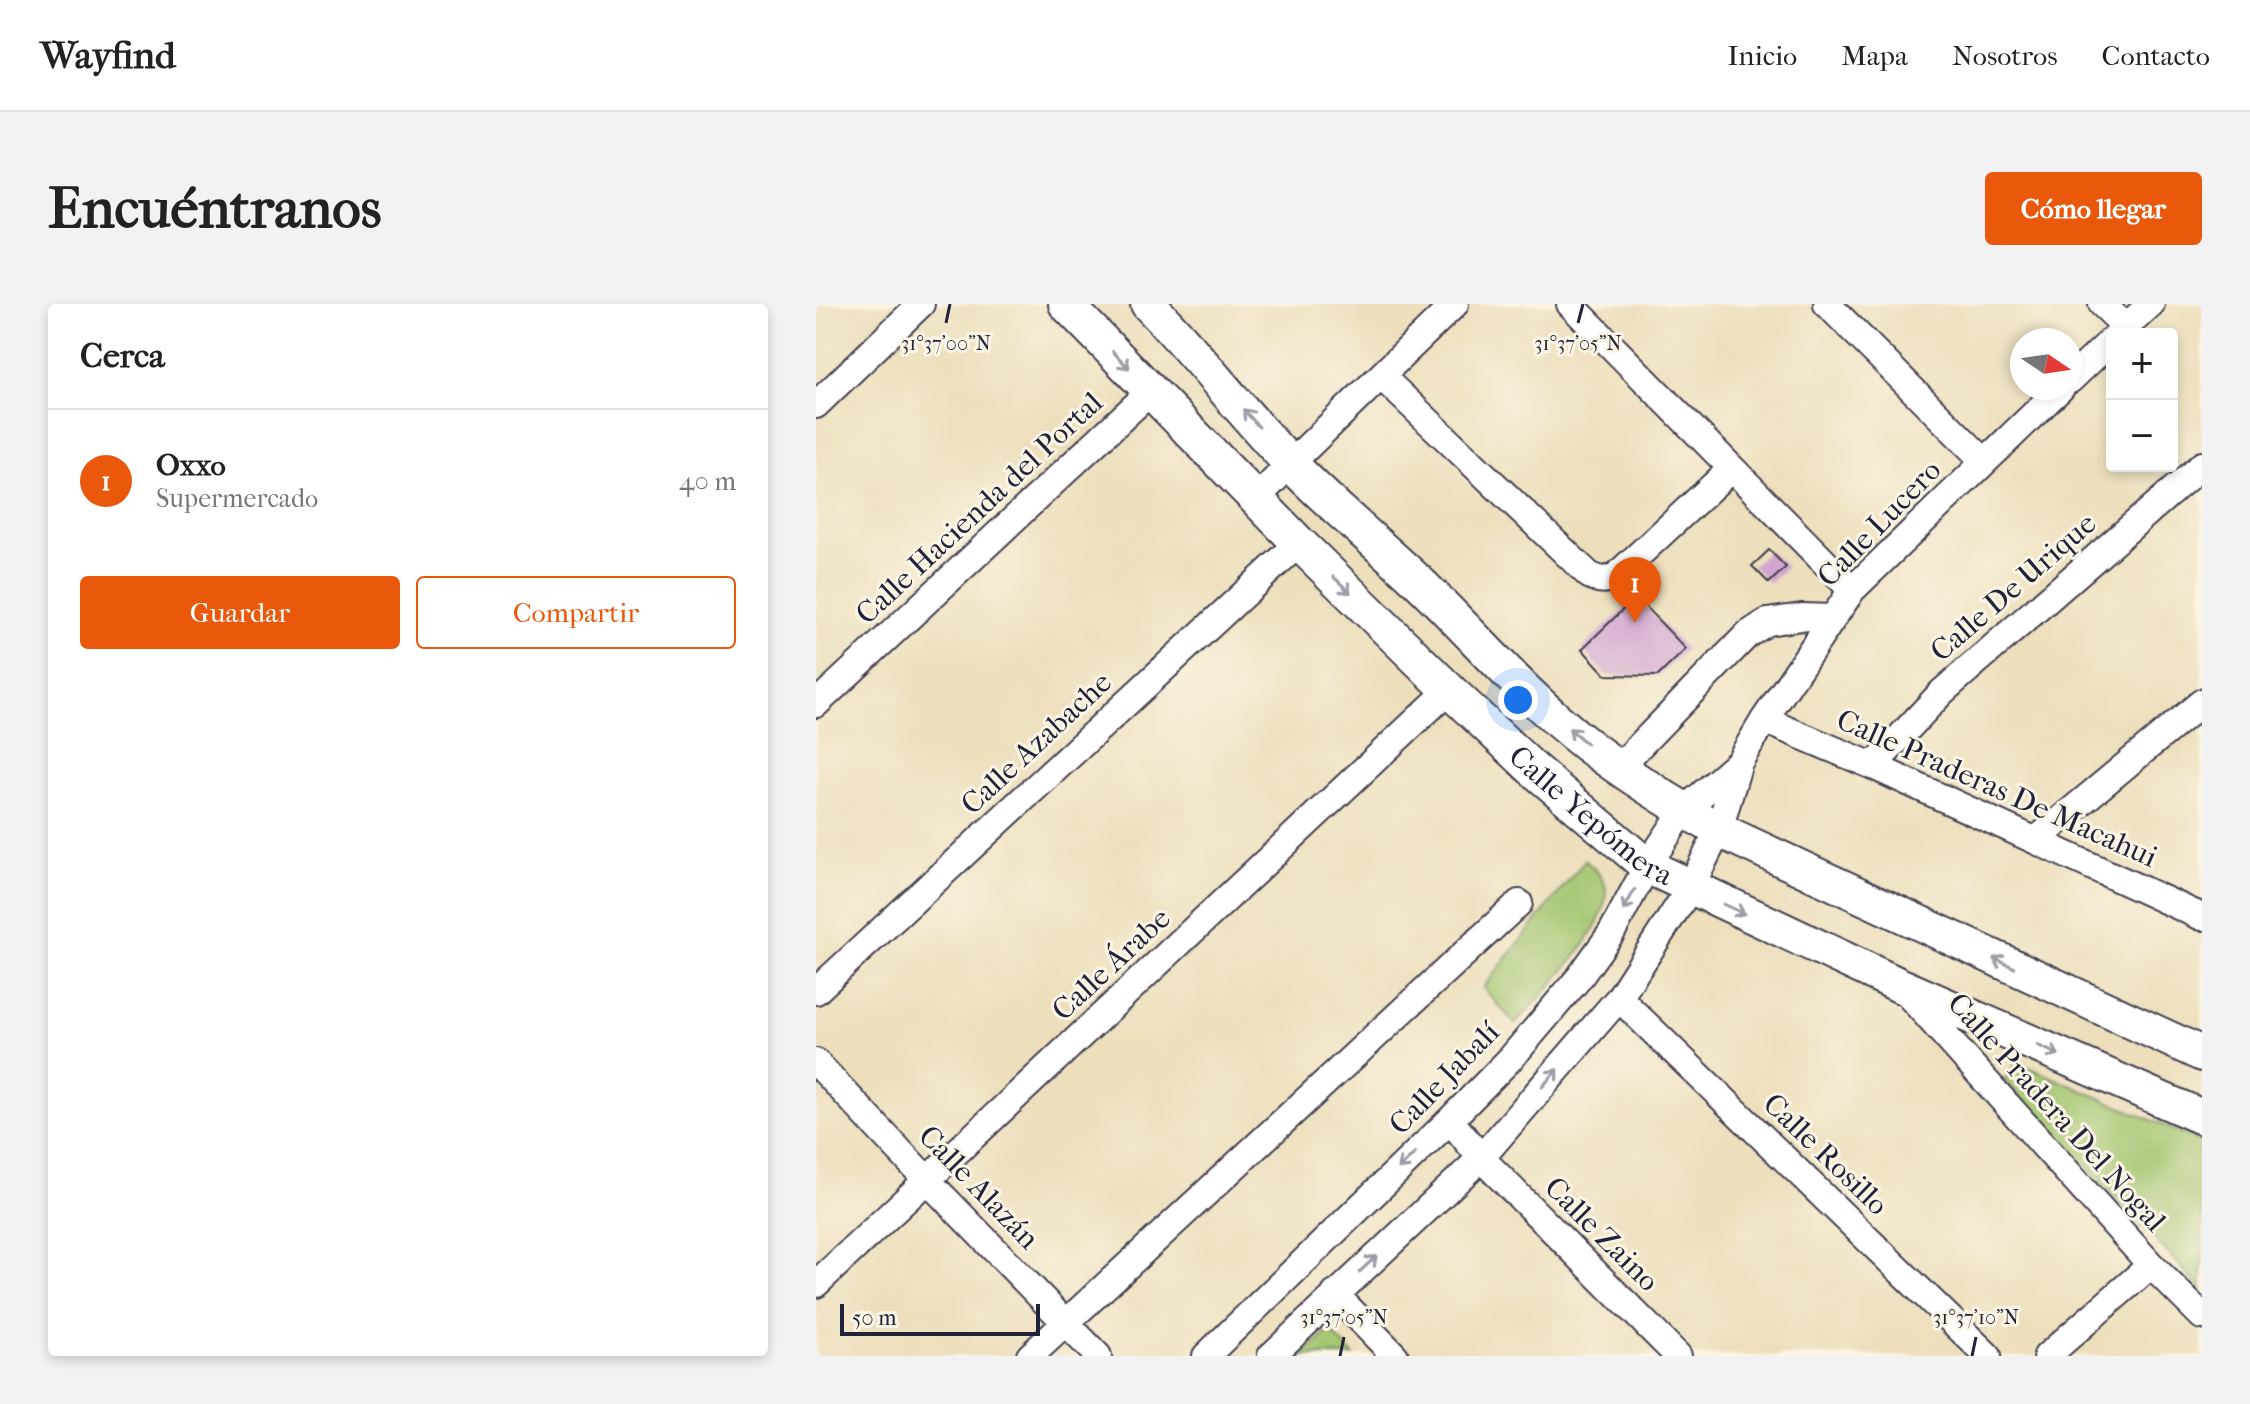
<!DOCTYPE html>
<html lang="es">
<head>
<meta charset="utf-8">
<style>
	:root { --surface:#fff; --page:#f2f2f2; --text:#222; --muted:#767676; --line:#e0e0e0; --accent:#ea580c }
	body { margin:0; font-family:"IM FELL French Canon",serif; background:var(--page); color:var(--text) }
	.controls { position:absolute; right:24px; top:24px; display:grid; overflow:hidden; border-radius:8px; box-shadow:0 4px 12px #0003 }
	.controls button { width:72px; height:72px; display:grid; place-items:center; padding:0; border:0; border-bottom:2px solid var(--line); background:var(--surface); color:var(--text); font:40px sans-serif }
	.compass { position:absolute; left:1194px; top:24px; width:72px; height:72px; border-radius:50%; background:var(--surface); box-shadow:0 4px 12px #0003; rotate:103deg }
	.scale { position:absolute; left:24px; bottom:20px; width:200px; box-sizing:border-box; padding-left:8px; border:4px solid #22223b; border-top:0; font-size:22px; line-height:28px; white-space:nowrap; color:#22223b; -webkit-text-stroke:6px #fcf5e5; paint-order:stroke }
	.you { position:absolute; left:702px; top:396px; width:28px; height:28px; margin:-20px; border:6px solid #fff; border-radius:50%; background:#1a73e8; box-shadow:0 0 0 12px #1a73e833 }
	.badge { display:grid; place-items:center; width:52px; height:52px; border-radius:50%; background:var(--accent); color:#fff; font-size:26px; font-weight:700 }
	.pin { position:absolute; translate:-50% -66px; filter:drop-shadow(0 2px 4px #0008) }
	.pin::after { content:''; position:absolute; top:42px; width:28px; height:24px; background:inherit; clip-path:polygon(0 0,100% 0,50% 100%) }
	.list { margin:0; padding:0; list-style:none }
	h2 { display:flex; justify-content:space-between; align-items:center; height:104px; margin:0; padding:0 32px; font-size:34px }
	h2 small { font-size:26px; font-weight:400; color:var(--muted) }
	.list li { display:grid; grid-template-columns:52px 1fr auto; gap:24px; align-items:center; box-sizing:border-box; height:144px; padding:0 32px; border-top:2px solid var(--line) }
	.list b { display:block; font-size:30px; white-space:nowrap }
	.list p { margin:0; font-size:26px; white-space:nowrap; color:var(--muted) }
	.list em { font-size:26px; font-style:normal; color:var(--muted) }
	.actions { display:flex; gap:16px; padding:24px 32px }
	.actions a { flex:1; padding:18px 0; border:2px solid var(--accent); border-radius:8px; text-align:center; font-size:28px; color:var(--accent) }
	.actions .main { background:var(--accent); color:#fff }
	.map { position:relative; flex:none; width:1386px; height:1052px; overflow:hidden; border-radius:8px }
	header { display:flex; align-items:center; gap:48px; box-sizing:border-box; height:112px; padding:0 40px; background:var(--surface); border-bottom:2px solid var(--line) }
	header strong { font-size:38px }
	nav { display:flex; gap:44px; margin-inline-start:auto; font-size:28px }
	.intro { display:flex; align-items:center; justify-content:space-between; box-sizing:border-box; height:192px; padding:0 48px }
	h1 { margin:0; font-size:56px }
	.button { padding:20px 36px; border-radius:8px; background:var(--accent); color:#fff; font-size:28px; font-weight:700 }
	main { display:flex; gap:48px; padding:0 48px }
	aside { flex:1; background:var(--surface); border-radius:8px; box-shadow:0 4px 12px #0003 }
	.map>svg:first-child { display:block }
	.green { fill:#a1c46d; stroke:#627354; stroke-width:2 }
	.building { fill:#d2a6cf }
	.lines { fill:none; stroke-linecap:round; stroke-linejoin:round }
	.minor-casing { stroke:#403e4e; stroke-width:30 }
	.major-casing { stroke:#403e4e; stroke-width:38 }
	.minor { stroke:#fff; stroke-width:26 }
	.major { stroke:#fff; stroke-width:34 }
	.oneway { stroke:#9c9ca7 }
	.ticks { fill:none; stroke:#22223b; stroke-width:3 }
	.labels { text-anchor:middle; stroke-width:6; stroke-linejoin:round; paint-order:stroke }
	.street-label { font-size:30px; fill:#22223b; stroke:#fcf5e5 }
	.ticks-label { font-size:20px; text-anchor:middle; fill:#22223b; stroke:#fcf5e5; stroke-width:6; stroke-linejoin:round; paint-order:stroke }
</style>
</head>
<body>
<header>
<strong>Wayfind</strong>
<nav><a>Inicio</a><a>Mapa</a><a>Nosotros</a><a>Contacto</a></nav>
</header>
<div class="intro"><h1>Encuéntranos</h1><a class="button">Cómo llegar</a></div>
<main>
<aside>
<h2>Cerca<small></small></h2>
<ul class="list">
<li><span class="badge">1</span><div><b>Oxxo</b><p>Supermercado</p></div><em>40 m</em></li>
</ul>
<div class="actions"><a class="main">Guardar</a><a>Compartir</a></div>
</aside>
<div class="map">
<svg width="1386" height="1052" viewBox="0 0 1386 1052">
	<rect width="100%" height="100%" fill="#fcf5e5"/>
	<filter id="ink" filterUnits="userSpaceOnUse"><feTurbulence type="fractalNoise" baseFrequency=".0125" numOctaves="2"/><feDisplacementMap in="SourceGraphic" scale="16" xChannelSelector="R" yChannelSelector="G"/><feConvolveMatrix kernelMatrix="1 2 1 2 8 2 1 2 1" color-interpolation-filters="sRGB"/></filter>
	<filter id="wash" filterUnits="userSpaceOnUse"><feTurbulence type="fractalNoise" baseFrequency=".006" numOctaves="4" result="noise"/><feDisplacementMap in="SourceGraphic" scale="32" xChannelSelector="R" yChannelSelector="G"/><feGaussianBlur stdDeviation="1.8" result="paint"/><feColorMatrix in="noise" values="0 0 0 0 0 0 0 0 0 0 0 0 0 0 0 0 0 1.4 0 .05"/><feComposite in="paint" operator="in"/></filter>
	<g filter="url(#wash)">
		<rect width="100%" height="100%" fill="#eddfbc"/>
		<!-- green -->
		<path class="green" d="M 769,556 C 776,563 786,571 789,580 C 800,621 725,691 699,720 L 667,684 Z
			M 1201,758 L 1386,838 L 1386,985 L 1188,776 Z
			M 514,1026 L 538,1052 L 487,1052 Z"/>
		<g id="blocks">
			<!-- building -->
			<path class="building" d="M 953,246 L 970,263 L 953,279 L 936,262 Z
				M 820,293 L 870,345 L 842,372 L 790,371 L 766,345 Z"/>
		</g>
	</g>
	<g filter="url(#ink)">
		<use href="#blocks" fill-opacity="0" stroke="#403e4e" stroke-width="2"/>
		<g class="lines">
			<!-- minor casing -->
			<g class="minor-casing">
				<path id="minor" d="M 754,0 L 1036,286
					M 1011,0 L 1168,157
					M 1286,0 L 1310,23
					M 1302,30 L 1335,0
					M 565,72 L 773,271 C 784,277 789,277 800,272 L 915,165
					M 1254,76 L 1296,36
					M 0,101 L 105,0
					M 440,195 L 475,159 L 639,0
					M 0,400 L 335,87
					M 948,416 L 1057,462 L 1386,613
					M 1057,462 L 1126,388 L 1386,161
					M 803,463 L 931,331 L 951,318 L 986,313 L 1017,314
					M 1220,536 L 1386,398
					M 1088,686 L 1335,961 L 1386,1012
					M 0,687 L 483,239
					M 803,694 L 1172,1052
					M 0,758 L 111,876 L 282,1052
					M 634,816 L 665,854 L 862,1052
					M 0,980 L 633,386
					M 519,990 L 579,1052
					M 214,1052 L 703,599
					M 390,1052 L 634,816 L 696,753 L 763,674 L 796,628 L 831,562 L 868,506 L 923,458
					M 455,1052 L 665,854 L 803,694 L 874,584 L 903,526 L 923,458 L 948,416 L 1036,286 L 1245,84
					M 1231,1052 L 1335,961"/>
			</g>
			<!-- major casing -->
			<g class="major-casing">
				<g id="major">
					<path id="s1" d="M 250,0 L 483,239 L 633,386 L 717,465 L 831,562 L 1083,681 L 1386,813"/>
					<path d="M 332,0 C 382,51 425,108 474,159 C 516,203 564,241 608,283 C 661,335 711,394 770,440 C 812,472 857,500 903,526 L 1386,750"/>
				</g>
			</g>
			<!-- minor -->
			<use href="#minor" class="minor"/>
			<!-- major -->
			<use href="#major" class="major"/>
		</g>
		<!-- one-way arrows -->
		<defs><path id="oneway-shaft" d="M-6 0H5M1.5-3L5.5 0L1.5 3" fill="none" stroke-width="1.6" stroke-linecap="round" stroke-linejoin="round" transform="scale(2)"/></defs>
		<g class="oneway">
			<use href="#oneway-shaft" transform="translate(305 56) rotate(46)"/>
			<use href="#oneway-shaft" transform="translate(435 114) rotate(-131)"/>
			<use href="#oneway-shaft" transform="translate(526 281) rotate(44)"/>
			<use href="#oneway-shaft" transform="translate(762 432) rotate(-139)"/>
			<use href="#oneway-shaft" transform="translate(813 596) rotate(118)"/>
			<use href="#oneway-shaft" transform="translate(918 605) rotate(25)"/>
			<use href="#oneway-shaft" transform="translate(1188 659) rotate(-155)"/>
			<use href="#oneway-shaft" transform="translate(1232 746) rotate(24)"/>
			<use href="#oneway-shaft" transform="translate(734 774) rotate(-49)"/>
			<use href="#oneway-shaft" transform="translate(591 857) rotate(136)"/>
			<use href="#oneway-shaft" transform="translate(552 960) rotate(-43)"/>
		</g>
	</g>
	<!-- ticks -->
	<path class="ticks" d="M 130,19 L 134,0M 762,19 L 767,0M 524,1052 L 528,1033M 1156,1052 L 1160,1033"/>
	<g class="labels">
		<!-- street labels -->
		<g class="street-label">
			<text transform="translate(163 204) rotate(-43)" y="10">Calle Hacienda del Portal</text>
			<text transform="translate(1063 219) rotate(-46)" y="10">Calle Lucero</text>
			<text transform="translate(1197 283) rotate(-41)" y="10">Calle De Urique</text>
			<text transform="translate(220 439) rotate(-43)" y="10">Calle Azabache</text>
			<text transform="translate(1181 484) rotate(24)" y="10">Calle Praderas De Macahui</text>
			<text dy="10" stroke="none"><textPath href="#s1" startOffset="734">Calle Yepómera</textPath></text>
			<text transform="translate(295 660) rotate(-43)" y="10">Calle Árabe</text>
			<text transform="translate(628 774) rotate(-46)" y="10">Calle Jabalí</text>
			<text transform="translate(1241 808) rotate(48)" y="10">Calle Pradera Del Nogal</text>
			<text transform="translate(1010 850) rotate(44)" y="10">Calle Rosillo</text>
			<text transform="translate(163 883) rotate(46)" y="10">Calle Alazán</text>
			<text transform="translate(786 930) rotate(45)" y="10">Calle Zaino</text>
		</g>
	</g>
	<g class="ticks-label">
		<text x="130" y="46">31°37'00"N</text>
		<text x="762" y="46">31°37'05"N</text>
		<text x="528" y="1020">31°37'05"N</text>
		<text x="1160" y="1020">31°37'10"N</text>
	</g>
</svg>
<div class="controls">
<button>+</button>
<button>−</button>
</div>
<svg class="compass" viewBox="-18 -18 36 36"><path d="M0-13l5 13h-10z" fill="#e53935"/><path d="M0 13l5-13h-10z" fill="#767676"/></svg>
<div class="scale">50 m</div>
<div class="you"></div>
<div class="pin badge" style="left:819px;top:319px">1</div>
</div>
</main>
</body>
</html>
